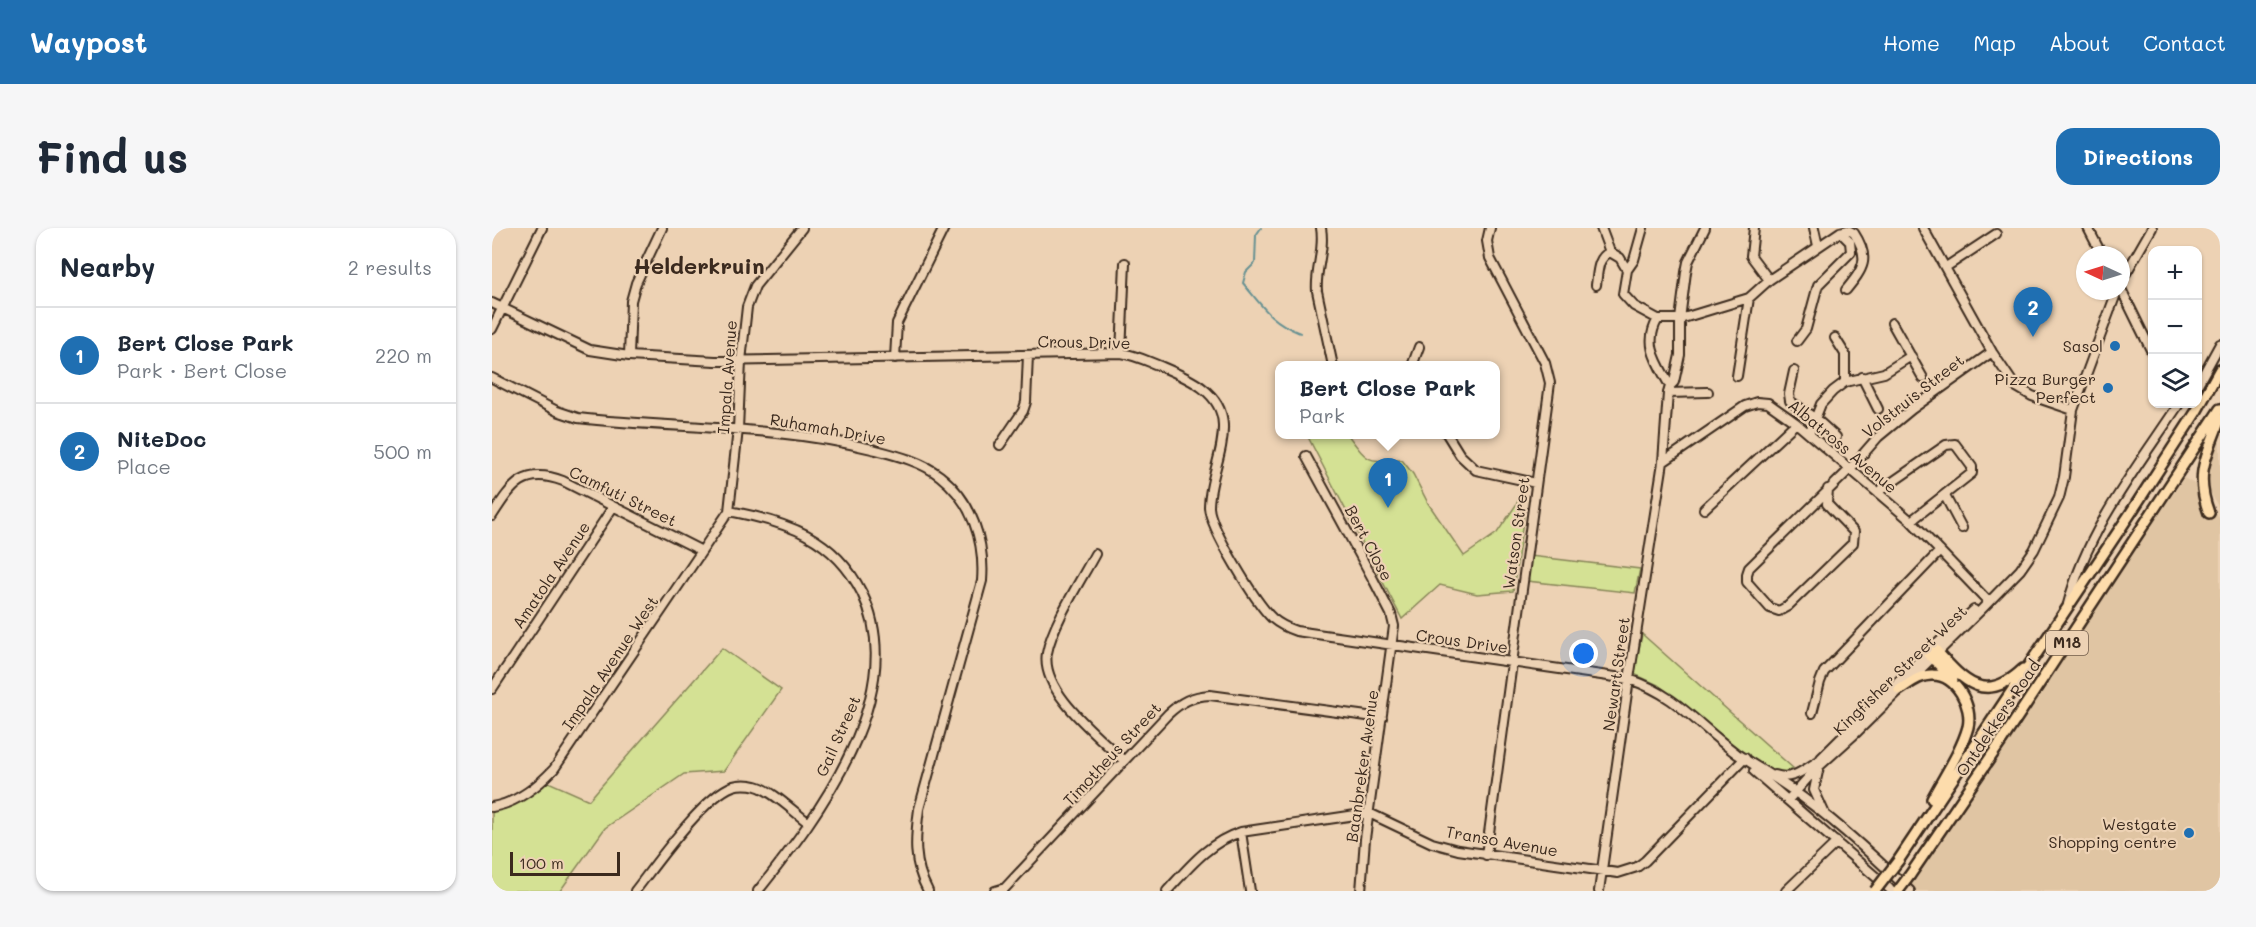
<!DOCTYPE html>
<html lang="en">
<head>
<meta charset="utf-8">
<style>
	:root { --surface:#fff; --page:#f6f6f7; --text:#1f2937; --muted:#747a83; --line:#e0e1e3; --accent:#1f6fb2 }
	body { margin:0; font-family:Mali,sans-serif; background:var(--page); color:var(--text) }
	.controls { position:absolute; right:18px; top:18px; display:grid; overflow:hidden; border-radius:12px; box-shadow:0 2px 4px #0004 }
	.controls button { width:54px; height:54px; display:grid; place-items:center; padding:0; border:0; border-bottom:2px solid var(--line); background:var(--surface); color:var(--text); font:30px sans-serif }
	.compass { position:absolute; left:1584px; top:18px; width:54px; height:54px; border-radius:50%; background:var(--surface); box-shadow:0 2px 4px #0004; rotate:274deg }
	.scale { position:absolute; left:18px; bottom:15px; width:110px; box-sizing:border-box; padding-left:6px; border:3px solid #3b2a1e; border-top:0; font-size:16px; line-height:21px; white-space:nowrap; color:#3b2a1e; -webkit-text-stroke:4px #edd2b4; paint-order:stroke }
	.you { position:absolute; left:1092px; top:426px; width:21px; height:21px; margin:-15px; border:4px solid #fff; border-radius:50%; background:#1a73e8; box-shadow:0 0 0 9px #1a73e833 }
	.badge { display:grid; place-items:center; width:39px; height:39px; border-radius:50%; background:var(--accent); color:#fff; font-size:20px; font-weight:700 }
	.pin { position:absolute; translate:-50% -50px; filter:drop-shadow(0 2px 3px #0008) }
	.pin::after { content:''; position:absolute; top:32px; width:21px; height:18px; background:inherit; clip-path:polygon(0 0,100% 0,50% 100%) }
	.popup { position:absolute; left:783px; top:133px; width:225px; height:78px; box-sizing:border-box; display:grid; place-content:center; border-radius:12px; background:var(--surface); filter:drop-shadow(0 2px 4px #0005); font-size:20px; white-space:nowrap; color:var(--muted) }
	.popup b { font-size:22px; color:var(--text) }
	.popup::after { content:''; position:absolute; left:50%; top:100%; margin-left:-12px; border:12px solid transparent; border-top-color:var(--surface) }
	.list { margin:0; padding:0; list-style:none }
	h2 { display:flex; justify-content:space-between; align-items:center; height:78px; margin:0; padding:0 24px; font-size:26px }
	h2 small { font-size:20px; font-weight:400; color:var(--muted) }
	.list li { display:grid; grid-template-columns:39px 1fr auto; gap:18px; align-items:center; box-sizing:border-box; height:96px; padding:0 24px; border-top:2px solid var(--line) }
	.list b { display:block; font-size:22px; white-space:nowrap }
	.list p { margin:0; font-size:20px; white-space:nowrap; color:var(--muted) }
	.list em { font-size:20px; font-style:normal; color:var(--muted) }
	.icon { flex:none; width:33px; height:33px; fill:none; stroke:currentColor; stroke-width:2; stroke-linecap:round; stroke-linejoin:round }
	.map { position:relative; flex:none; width:1728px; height:663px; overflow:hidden; border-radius:18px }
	header { display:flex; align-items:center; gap:36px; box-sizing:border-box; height:84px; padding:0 30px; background:var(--accent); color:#fff }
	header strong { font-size:28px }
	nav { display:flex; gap:33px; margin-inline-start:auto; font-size:21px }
	.intro { display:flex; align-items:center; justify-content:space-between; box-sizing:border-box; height:144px; padding:0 36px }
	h1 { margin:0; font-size:42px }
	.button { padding:15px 27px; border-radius:18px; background:var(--accent); color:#fff; font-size:21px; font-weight:700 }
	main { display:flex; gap:36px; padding:0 36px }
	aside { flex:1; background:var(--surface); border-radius:18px; box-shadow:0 2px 4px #0004 }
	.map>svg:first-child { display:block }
	.built { fill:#e0c5a3 }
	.green { fill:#d4e194; stroke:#888659; stroke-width:1.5 }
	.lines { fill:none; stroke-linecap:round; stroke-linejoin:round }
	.stream { stroke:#679192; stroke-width:2 }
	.minor-casing { stroke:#3b2a1e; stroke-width:12 }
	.major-casing { stroke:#3b2a1e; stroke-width:14 }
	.minor { stroke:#edd2b4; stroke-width:8 }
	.major { stroke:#fddcac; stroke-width:9 }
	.major-bridge-casing { stroke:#3b2a1e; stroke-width:14; stroke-linecap:butt }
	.major-bridge { stroke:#fddcac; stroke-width:9 }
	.poi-dot { fill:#1f6fb2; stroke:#edd2b4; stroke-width:2 }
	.labels { text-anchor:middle; stroke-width:4.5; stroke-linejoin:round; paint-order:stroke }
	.shield { fill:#edd2b4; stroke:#705c4b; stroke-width:1.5 }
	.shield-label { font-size:15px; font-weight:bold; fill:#3b2a1e }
	.street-label { font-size:16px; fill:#3b2a1e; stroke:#edd2b4 }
	.poi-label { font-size:16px; fill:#3b2a1e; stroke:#edd2b4; text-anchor:end }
	.district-label { font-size:22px; font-weight:bold; fill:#3b2a1e; stroke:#edd2b4 }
</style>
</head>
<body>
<header>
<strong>Waypost</strong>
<nav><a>Home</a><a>Map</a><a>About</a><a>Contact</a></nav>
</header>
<div class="intro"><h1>Find us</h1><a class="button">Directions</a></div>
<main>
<aside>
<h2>Nearby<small>2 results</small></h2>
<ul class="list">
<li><span class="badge">1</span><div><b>Bert Close Park</b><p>Park · Bert Close</p></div><em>220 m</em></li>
<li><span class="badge">2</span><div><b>NiteDoc</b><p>Place</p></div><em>500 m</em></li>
</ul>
</aside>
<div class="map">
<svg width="1728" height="663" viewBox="0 0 1728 663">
	<rect width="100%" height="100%" fill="#edd2b4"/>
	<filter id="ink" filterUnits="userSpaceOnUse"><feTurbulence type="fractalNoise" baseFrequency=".0167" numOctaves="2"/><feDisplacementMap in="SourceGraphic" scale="12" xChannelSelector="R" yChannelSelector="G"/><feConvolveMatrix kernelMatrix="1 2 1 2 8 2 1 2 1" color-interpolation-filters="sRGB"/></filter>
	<g filter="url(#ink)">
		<!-- built -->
		<path class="built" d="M 1728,204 L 1728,282 L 1715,258 L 1721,217 Z
			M 1692,250 L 1711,261 L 1728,292 L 1728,663 L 1410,663 Z"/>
		<!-- green -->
		<path class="green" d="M 815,207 L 856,207 C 878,236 874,233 910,232 L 921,246 L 936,275 L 972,328 L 1005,305 L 1024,277 L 1034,256 L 1027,289 L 1032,286 L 1021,363 L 985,366 L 948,357 L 910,391 Z
			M 1038,328 L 1148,341 L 1143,365 L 1035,353 Z
			M 1150,406 L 1301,540 L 1289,546 L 1265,535 L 1166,457 L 1142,446 Z
			M 230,420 L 289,462 L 232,543 L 192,546 L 113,600 L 68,663 L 0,663 L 0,580 L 24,570 L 52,552 L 97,572 Z"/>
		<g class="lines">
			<!-- stream -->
			<path class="stream" d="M 769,0 L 764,7 L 763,35 L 754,44 L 751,55 C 770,78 778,93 808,105"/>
			<!-- minor casing -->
			<g class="minor-casing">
				<path id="minor" d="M 829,0 C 833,22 823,42 825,63 L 841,138
					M 1109,0 L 1118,24
					M 1151,0 L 1142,32 L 1135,42 L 1131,66 L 1142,78 L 1166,91 L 1188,91 L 1257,70 L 1277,52
					M 1262,0 L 1259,28 L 1277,52 L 1348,4 L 1356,2 L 1362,5 C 1379,31 1371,41 1354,62
					M 1322,0 L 1326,18
					M 1431,0 L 1500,124 L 1523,158 L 1540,168 L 1581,182
					M 1596,0 L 1610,27
					M 1454,39 L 1504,6
					M 1629,54 L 1660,0
					M 1104,57 C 1106,44 1105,30 1118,24 L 1128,30 L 1135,42
					M 1629,61 L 1660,124
					M 0,75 L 98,122 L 137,128 L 223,133 L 629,125 C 643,127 655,133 668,138 C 694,149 730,163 731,197 C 732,225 717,251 717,279 C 718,300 764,375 780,390 C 787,396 795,400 804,403 L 1137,451 C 1187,468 1205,497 1245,526 C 1263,538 1282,549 1299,561 C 1342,591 1381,627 1418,663
					M 1166,91 C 1151,116 1165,134 1178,158
					M 1400,95 L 1431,150
					M 0,101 L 50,0
					M 1343,110 L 1353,126 L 1353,154
					M 1305,113 L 1314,101 L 1326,57 L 1359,24 L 1358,14 L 1348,4
					M 629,125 L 633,35
					M 137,128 L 139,73 L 144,55 L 170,0
					M 403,130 L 405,95 L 452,0
					M 920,138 L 927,119
					M 1302,143 L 1297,166 L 1298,173 L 1324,191 L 1344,209
					M 1245,148 L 1257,70
					M 1370,149 L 1386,181
					M 0,150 L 65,183 L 86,190 C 184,201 284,197 380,221 C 403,227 429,233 448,248 C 480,273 493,313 490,353 L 427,581 C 423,611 421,635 436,663
					M 1706,156 L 1728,116
					M 1176,165 L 1216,164
					M 955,206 L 968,227 L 984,242 L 1044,255
					M 1317,206 L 1329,176 L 1341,163 L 1353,154 L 1392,145 L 1419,128
					M 508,217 L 531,183 L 534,174 L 536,127
					M 814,228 L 882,353 L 899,386 L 902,398 L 873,611 L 869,663
					M 1171,234 L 1253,178 L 1265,174 L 1276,175 L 1304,195 L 1419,293 L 1494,371
					M 1336,261 L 1335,276 L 1362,304 L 1361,315 L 1296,378 L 1287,383 L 1278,380 L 1255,354 L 1255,346 L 1257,340 L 1358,241 L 1386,209 L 1420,181 L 1500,124
					M 1386,264 L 1454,217 L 1463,216 L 1480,239 L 1480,245 L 1419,293
					M 1453,268 L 1470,300
					M 1212,281 L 1304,195
					M 237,283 C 295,294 342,309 370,365 C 419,465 326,588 266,663
					M 0,288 C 20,257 32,238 71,253 L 210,323
					M 603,326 C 589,352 560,397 555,425 C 548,464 607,508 632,533
					M 1576,376 C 1595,302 1646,238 1687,176
					M 0,461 L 121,279
					M 1320,485 L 1328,454 L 1332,444 L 1448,323
					M 1329,530 L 1435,425 L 1482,382
					M 1327,539 L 1322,562 L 1332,584
					M 1262,543 L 1400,663
					M 1283,547 C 1300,553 1311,542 1325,534
					M 1296,572 L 1323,542 L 1365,504 L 1490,381 L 1528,342 L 1542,322 L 1567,270 L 1572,249 L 1581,182 L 1625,63
					M 0,579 C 25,575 45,559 62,541 L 237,283 L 246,201 L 249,133 L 255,79 L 263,58 L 310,0
					M 749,604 L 758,663
					M 994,627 L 1058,155 L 1053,135 L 998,30 L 995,13 L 998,0
					M 143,663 C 164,636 211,569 241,558 C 247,556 257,556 264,558 C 280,562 303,585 317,595
					M 503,663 L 513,660 L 676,486 C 689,474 700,468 718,467 L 890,490
					M 675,663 C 697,639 717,614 749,604 L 877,585 L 940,615 L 966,622 L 1126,645 L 1145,639 L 1153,633 L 1253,530
					M 1107,663 L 1137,451 L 1171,234 L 1176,165 L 1178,158 L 1182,154 L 1188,127 L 1188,91 L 1194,44 L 1196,34 L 1213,0
					M 1294,663 L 1345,614"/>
			</g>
			<!-- major casing -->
			<g class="major-casing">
				<path id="major" d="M 1717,285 C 1702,245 1715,228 1728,191
					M 1441,419 C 1470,451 1491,479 1531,441
					M 1435,425 L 1461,451
					M 1407,462 C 1417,456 1428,446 1441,447 C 1464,447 1481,478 1476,499 C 1469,524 1452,548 1440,571
					M 1406,633 L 1638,286 L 1704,184 L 1728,141
					M 1418,647 L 1511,511 L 1728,181"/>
			</g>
			<!-- minor -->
			<use href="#minor" class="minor"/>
			<!-- major -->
			<use href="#major" class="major"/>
			<!-- major-bridge casing -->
			<g class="major-bridge-casing">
				<path id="major-bridge" d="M 1383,663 L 1406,633
					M 1406,663 L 1418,647"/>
			</g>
			<!-- major-bridge -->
			<use href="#major-bridge" class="major-bridge"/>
		</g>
	</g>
	<!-- markers -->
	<g class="poi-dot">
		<circle cx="1623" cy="118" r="6"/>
		<circle cx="1616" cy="160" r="6"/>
		<circle cx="1697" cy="605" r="6"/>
	</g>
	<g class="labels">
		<!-- shield labels -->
		<rect class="shield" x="1554" y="403" width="42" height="24" rx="4.5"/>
		<g class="shield-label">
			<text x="1575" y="420">M18</text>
		</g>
		<!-- street labels -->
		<g class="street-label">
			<text transform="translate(592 114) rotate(1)" y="6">Crous Drive</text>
			<text transform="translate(235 149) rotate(-86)" y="6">Impala Avenue</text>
			<text transform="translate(1421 168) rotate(-38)" y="6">Volstruis Street</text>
			<text transform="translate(336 201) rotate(10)" y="6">Ruhamah Drive</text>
			<text transform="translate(1351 218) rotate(40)" y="6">Albatross Avenue</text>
			<text transform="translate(131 268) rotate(26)" y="6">Camfuti Street</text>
			<text transform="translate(1024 305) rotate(-82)" y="6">Watson Street</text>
			<text transform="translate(877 315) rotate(62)" y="6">Bert Close</text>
			<text transform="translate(59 347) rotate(-56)" y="6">Amatola Avenue</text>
			<text transform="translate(970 413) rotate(8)" y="6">Crous Drive</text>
			<text transform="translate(118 435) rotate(-56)" y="6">Impala Avenue West</text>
			<text transform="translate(1408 442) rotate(-44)" y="6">Kingfisher Street West</text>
			<text transform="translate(1124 446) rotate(-82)" y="6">Newart Street</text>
			<text transform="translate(1506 490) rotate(-56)" y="6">Ontdekkers Road</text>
			<text transform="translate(346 508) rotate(-66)" y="6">Gail Street</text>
			<text transform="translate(620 526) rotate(-47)" y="6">Timotheus Street</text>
			<text transform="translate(870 538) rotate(-82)" y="6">Baanbreker Avenue</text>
			<text transform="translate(1010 613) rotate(10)" y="6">Transo Avenue</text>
		</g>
		<!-- poi labels -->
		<g class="poi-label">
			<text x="1611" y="124">Sasol</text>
			<text x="1604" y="157">Pizza Burger<tspan x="1604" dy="18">Perfect</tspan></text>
			<text x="1685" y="602">Westgate<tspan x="1685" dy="18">Shopping centre</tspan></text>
		</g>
		<!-- district labels -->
		<g class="district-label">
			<text x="207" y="46">Helderkruin</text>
		</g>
	</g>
</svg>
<div class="controls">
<button>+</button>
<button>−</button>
<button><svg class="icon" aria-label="layers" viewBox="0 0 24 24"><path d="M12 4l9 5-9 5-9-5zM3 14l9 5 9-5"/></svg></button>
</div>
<svg class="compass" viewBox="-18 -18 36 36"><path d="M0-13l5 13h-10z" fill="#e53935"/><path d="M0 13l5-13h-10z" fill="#747a83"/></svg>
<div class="scale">100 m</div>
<div class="you"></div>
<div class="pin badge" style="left:896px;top:280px">1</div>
<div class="popup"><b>Bert Close Park</b>Park</div>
<div class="pin badge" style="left:1541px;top:109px">2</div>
</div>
</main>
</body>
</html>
